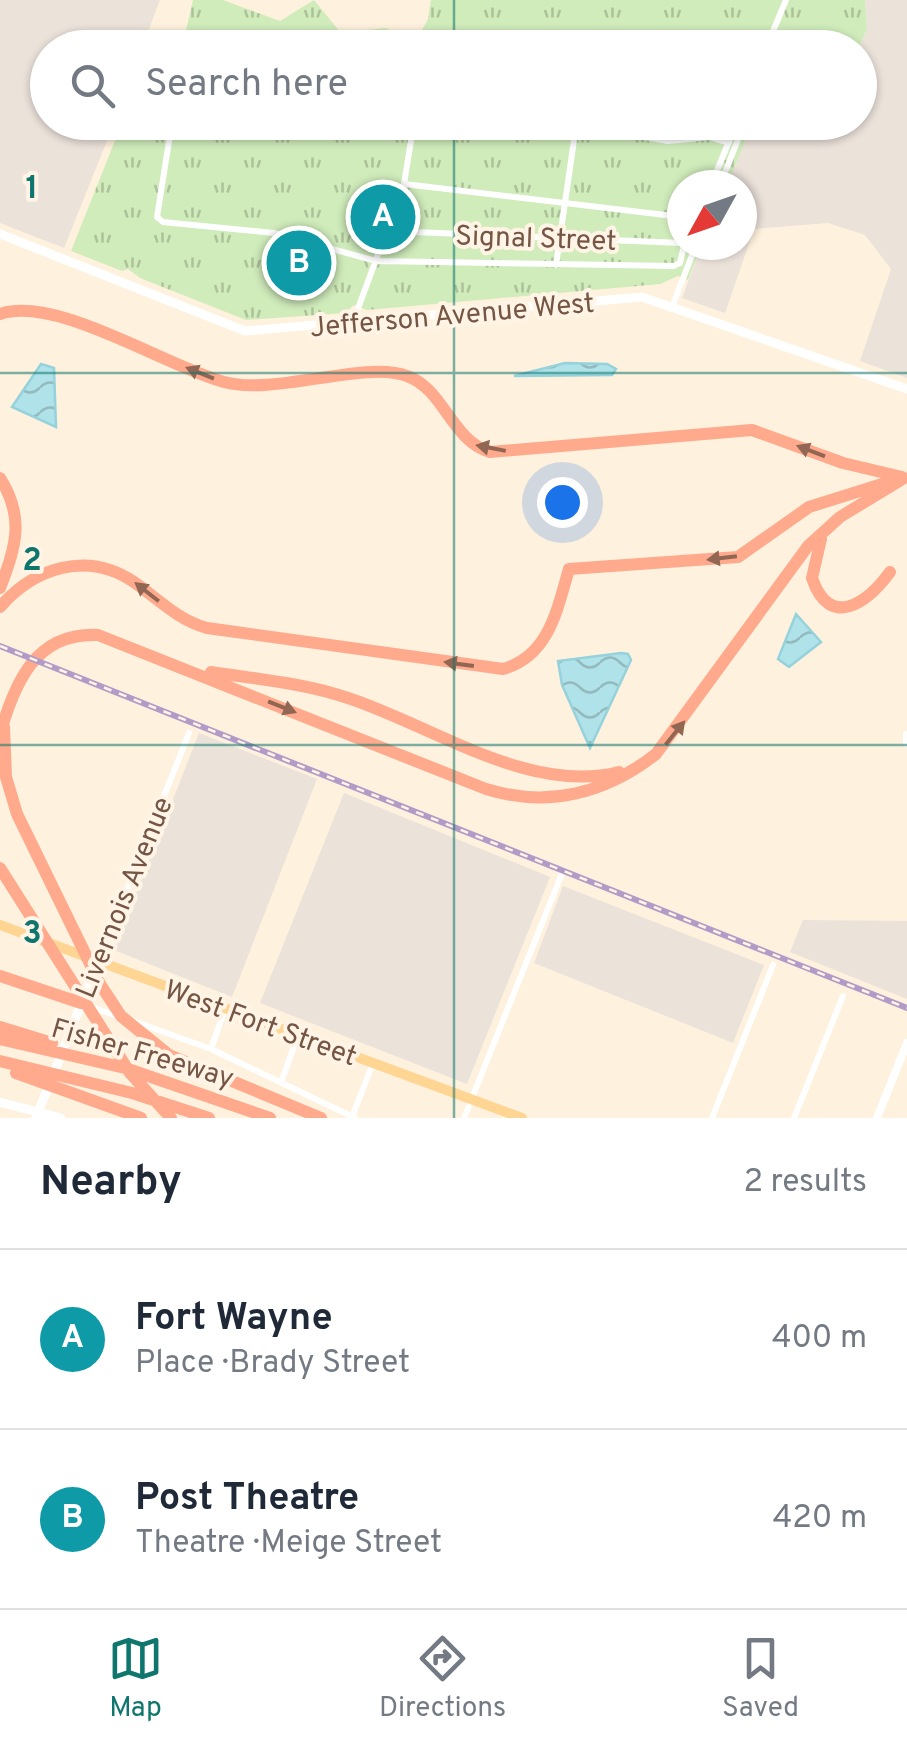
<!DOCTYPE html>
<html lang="en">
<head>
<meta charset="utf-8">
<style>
	:root { --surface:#fff; --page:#f2f2f3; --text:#1f2937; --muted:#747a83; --line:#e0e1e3; --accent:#0f766e }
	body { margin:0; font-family:Overpass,sans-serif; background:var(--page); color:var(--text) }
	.compass { position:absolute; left:667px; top:170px; width:90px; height:90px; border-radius:50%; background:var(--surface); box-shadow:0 2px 8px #0004; rotate:230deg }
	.you { position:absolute; left:562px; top:502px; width:35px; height:35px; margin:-25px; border:8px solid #fff; border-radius:50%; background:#1a73e8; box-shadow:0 0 0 15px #1a73e833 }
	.badge { display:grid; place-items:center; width:65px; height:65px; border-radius:50%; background:var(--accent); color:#fff; font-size:32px; font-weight:700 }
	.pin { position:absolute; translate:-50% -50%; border:5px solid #fff; box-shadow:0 2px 10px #0006 }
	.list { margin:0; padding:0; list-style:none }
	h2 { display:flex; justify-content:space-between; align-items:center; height:130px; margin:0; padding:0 40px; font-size:42px }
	h2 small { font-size:32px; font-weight:400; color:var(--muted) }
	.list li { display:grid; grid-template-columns:65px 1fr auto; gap:30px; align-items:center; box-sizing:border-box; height:180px; padding:0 40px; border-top:2px solid var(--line) }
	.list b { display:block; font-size:38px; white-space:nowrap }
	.list p { margin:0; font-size:32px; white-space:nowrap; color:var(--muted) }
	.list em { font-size:32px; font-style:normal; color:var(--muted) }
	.icon { flex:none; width:55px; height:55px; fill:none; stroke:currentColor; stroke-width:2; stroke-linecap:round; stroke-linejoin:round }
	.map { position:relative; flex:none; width:907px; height:1118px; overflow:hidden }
	.search { position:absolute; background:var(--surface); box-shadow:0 2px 8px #0004; left:30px; right:30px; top:30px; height:110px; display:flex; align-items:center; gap:25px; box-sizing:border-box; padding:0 35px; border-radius:55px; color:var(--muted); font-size:38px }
	.sheet { height:490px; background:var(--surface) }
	nav { display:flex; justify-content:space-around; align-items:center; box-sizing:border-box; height:140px; border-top:2px solid var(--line); background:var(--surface); font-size:28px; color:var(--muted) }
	nav a { display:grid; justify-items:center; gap:5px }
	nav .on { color:var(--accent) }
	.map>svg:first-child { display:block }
	.industrial { fill:#ebe2da }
	.park { fill:url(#park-tufts) }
	.water { fill:url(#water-waves); stroke:#95d2dc; stroke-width:2.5 }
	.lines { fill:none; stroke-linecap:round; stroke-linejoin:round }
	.minor { stroke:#fff; stroke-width:6 }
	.tertiary { stroke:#fff; stroke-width:8 }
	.secondary { stroke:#fff; stroke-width:9 }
	.primary { stroke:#ffd593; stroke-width:10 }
	.motorway { stroke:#ffa98d; stroke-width:12 }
	.rail-casing { stroke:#b29cc7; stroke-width:6 }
	.rail { stroke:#fff4e5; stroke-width:2.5; stroke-dasharray:8; stroke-linecap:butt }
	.oneway { fill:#916653 }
	.grid { fill:none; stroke:#0f766e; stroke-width:2.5; stroke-opacity:0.55 }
	.labels { text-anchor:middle; stroke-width:8; stroke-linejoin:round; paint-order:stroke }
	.street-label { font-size:28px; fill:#755544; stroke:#fff4e5 }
	.grid-label { font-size:32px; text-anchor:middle; font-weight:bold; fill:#0f766e; stroke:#fff4e5; stroke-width:8; stroke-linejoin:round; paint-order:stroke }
</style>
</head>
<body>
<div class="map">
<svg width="907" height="1118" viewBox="0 0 907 1118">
	<defs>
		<pattern id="park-tufts" width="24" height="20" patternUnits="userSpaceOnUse" patternTransform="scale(2.5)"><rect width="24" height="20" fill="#d0ecbb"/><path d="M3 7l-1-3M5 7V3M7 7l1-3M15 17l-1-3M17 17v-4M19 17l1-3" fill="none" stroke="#adc29a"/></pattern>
		<pattern id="water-waves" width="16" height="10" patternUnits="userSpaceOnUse" patternTransform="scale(2.5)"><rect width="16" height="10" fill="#b0e2e9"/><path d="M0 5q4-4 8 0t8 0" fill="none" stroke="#94babe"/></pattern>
	</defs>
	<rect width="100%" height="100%" fill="#fef1dd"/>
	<!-- industrial -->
	<path class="industrial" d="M 0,0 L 160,0 L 142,47 L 48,48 L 48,122 L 114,123 L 64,248 L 0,223 Z
		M 865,0 L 907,0 L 907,378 L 860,361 L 891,269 L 865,235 L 828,223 L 754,229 L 725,313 L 682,298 L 702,245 L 742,245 L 742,185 L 727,185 L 753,123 L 860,122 L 859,47 L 867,29 Z
		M 199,733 L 317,779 L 232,997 L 114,950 Z
		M 344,793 L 550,877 L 467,1084 L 260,1003 Z
		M 563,886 L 764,965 L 733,1043 L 534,963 Z
		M 803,920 L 907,921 L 907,999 L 790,952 Z"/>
	<!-- park -->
	<path class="park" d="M 193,0 L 223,0 L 280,21 L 314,0 L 341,33 L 385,28 L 417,39 L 428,19 L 431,0 L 865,0 L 867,29 L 859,47 L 182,48 Z
		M 122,123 L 753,123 L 727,185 L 682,185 L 682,245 L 702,245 L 688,280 L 678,276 L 660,284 L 367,310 L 354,305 L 345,313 L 246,320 L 140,278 L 128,269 L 122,271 L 71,251 Z"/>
	<!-- water -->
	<path class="water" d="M 565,363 L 607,364 L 616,369 L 612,375 L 514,376 Z
		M 41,364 L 54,368 L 56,427 L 12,407 Z
		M 796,614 L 821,642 L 789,667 L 778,659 Z
		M 621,653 L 628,654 L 631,660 L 590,748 L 562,685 L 558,661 Z"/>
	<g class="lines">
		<!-- minor -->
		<path class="minor" d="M 426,48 L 428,39
			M 766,48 L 786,0
			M 776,48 L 785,33
			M 172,122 L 157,217 L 163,222 L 274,233 L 376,261 L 674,266 L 680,263 L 684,245
			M 560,122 L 668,141 L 709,137 L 729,143
			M 404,184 L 682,217
			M 711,185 L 737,122
			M 720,185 L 745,122
			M 389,231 L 682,243
			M 556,265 L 576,126
			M 672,307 L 696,245
			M 353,322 L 404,184 L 414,122
			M 99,960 L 189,733
			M 89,1006 L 120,1017
			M 136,1022 L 211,1049 L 355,1118
			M 211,1049 L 225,1009
			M 281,1083 L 298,1035
			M 352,1117 L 373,1063
			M 464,1118 L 563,871
			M 712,1118 L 773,965
			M 794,1118 L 843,996"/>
		<!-- tertiary -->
		<path class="tertiary" d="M 907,735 L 907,743
			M 877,1118 L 907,1043"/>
		<!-- secondary -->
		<path class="secondary" d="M 0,234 L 245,331 L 642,297 L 907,389
			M 0,1102 L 61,1118
			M 36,1118 L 95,969"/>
		<!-- primary -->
		<path class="primary" d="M 0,925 L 522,1118"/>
		<!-- motorway -->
		<path class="motorway" d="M 0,314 C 56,295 165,366 224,382 C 274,396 365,360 407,376 C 444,389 451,440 490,452 L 752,430 L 843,463 L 902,477
			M 0,478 C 25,517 16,548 0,588
			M 821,539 L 812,578 C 830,631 868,602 890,572
			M 0,607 C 34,568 87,550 134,582 C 158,599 178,620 207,628 L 503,669 C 549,656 557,610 569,569 L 738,557 L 809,507 L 895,480
			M 211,672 C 256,679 304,683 348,698 C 431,725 529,795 619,772
			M 4,727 L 6,777 L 17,814 L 100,984 L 121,1016 L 169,1055 L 321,1118
			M 0,733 C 16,682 35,632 98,635 L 486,789 C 547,808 605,794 656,754 L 808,546 L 840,517 L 904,478
			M 0,868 L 130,1073 L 171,1118
			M 0,976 L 81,1003
			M 0,1027 L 52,1043
			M 0,1039 L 125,1068 L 270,1118
			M 0,1061 L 132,1093 L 209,1118
			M 16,1073 L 141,1118"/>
		<!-- rail casing -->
		<g class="rail-casing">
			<path id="rail" d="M 0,646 L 907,1008"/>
		</g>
		<!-- rail -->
		<use href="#rail" class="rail"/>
	</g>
	<!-- one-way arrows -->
	<defs><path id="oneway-solid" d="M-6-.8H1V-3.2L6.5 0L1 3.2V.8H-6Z" transform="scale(2.5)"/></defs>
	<g class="oneway">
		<use href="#oneway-solid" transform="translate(200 373) rotate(-158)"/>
		<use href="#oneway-solid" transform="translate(491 448) rotate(-169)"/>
		<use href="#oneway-solid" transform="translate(811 451) rotate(-159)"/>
		<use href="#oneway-solid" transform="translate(722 558) rotate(173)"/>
		<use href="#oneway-solid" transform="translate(147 592) rotate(-142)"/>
		<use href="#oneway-solid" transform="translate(459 664) rotate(-172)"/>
		<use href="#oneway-solid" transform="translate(282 707) rotate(22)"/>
		<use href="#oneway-solid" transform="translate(675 733) rotate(-51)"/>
	</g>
	<!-- grid -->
	<path class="grid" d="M 454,0 L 454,48M 454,122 L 454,1118M 0,373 L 907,373M 0,745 L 907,745"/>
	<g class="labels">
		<!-- street labels -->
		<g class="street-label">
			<text transform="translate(536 237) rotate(2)" y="10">Signal Street</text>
			<text transform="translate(452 314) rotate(-5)" y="10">Jefferson Avenue West</text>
			<text transform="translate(123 897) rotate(-68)" y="10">Livernois Avenue</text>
			<text transform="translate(261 1022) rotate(20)" y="10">West Fort Street</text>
			<text transform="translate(143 1052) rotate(16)" y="10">Fisher Freeway</text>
		</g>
	</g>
	<g class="grid-label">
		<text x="32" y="198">1</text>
		<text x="32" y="570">2</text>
		<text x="32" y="943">3</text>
	</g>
</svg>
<svg class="compass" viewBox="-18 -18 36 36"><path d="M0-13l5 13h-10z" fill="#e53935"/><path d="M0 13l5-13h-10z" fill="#747a83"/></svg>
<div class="you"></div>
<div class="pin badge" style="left:383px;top:217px;background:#0f9aa8">A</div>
<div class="pin badge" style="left:299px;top:263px;background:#0f9aa8">B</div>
<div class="search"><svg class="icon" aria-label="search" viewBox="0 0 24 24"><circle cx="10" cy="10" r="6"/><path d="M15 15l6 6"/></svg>Search here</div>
</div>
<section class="sheet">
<h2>Nearby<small>2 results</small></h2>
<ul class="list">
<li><span class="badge" style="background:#0f9aa8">A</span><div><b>Fort Wayne</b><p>Place · Brady Street</p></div><em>400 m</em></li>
<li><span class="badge" style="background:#0f9aa8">B</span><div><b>Post Theatre</b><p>Theatre · Meige Street</p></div><em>420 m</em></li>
</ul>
</section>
<nav>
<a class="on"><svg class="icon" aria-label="map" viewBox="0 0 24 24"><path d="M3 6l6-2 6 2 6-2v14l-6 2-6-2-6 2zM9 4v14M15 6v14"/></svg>Map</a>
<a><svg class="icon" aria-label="directions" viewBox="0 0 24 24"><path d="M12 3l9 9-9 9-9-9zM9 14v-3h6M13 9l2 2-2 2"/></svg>Directions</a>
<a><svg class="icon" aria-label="saved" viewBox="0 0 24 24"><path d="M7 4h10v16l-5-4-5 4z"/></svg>Saved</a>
</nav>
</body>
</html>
